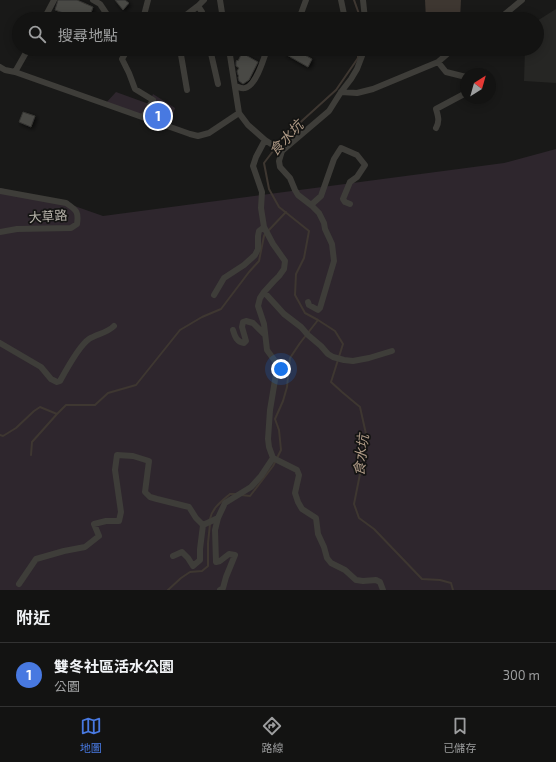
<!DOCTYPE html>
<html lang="zh-TW">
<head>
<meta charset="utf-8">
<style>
	:root { --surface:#131312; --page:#202020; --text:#f1f3f6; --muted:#9d9e9f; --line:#323232; --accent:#4879e1 }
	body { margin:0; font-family:"Exo 2","Noto Sans TC",sans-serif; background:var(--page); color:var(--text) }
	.compass { position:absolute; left:460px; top:68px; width:36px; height:36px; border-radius:50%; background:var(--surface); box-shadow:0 2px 10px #0003; rotate:37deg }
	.you { position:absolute; left:281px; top:369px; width:14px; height:14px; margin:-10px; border:3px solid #fff; border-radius:50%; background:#1a73e8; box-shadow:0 0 0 6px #1a73e833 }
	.badge { display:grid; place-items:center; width:26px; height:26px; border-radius:50%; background:var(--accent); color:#fff; font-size:13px; font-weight:700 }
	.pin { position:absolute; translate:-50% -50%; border:2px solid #fff; box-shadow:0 1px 4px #0006 }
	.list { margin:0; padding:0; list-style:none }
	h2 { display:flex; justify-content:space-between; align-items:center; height:52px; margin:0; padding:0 16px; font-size:17px }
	h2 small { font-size:13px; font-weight:400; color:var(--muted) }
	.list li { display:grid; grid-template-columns:26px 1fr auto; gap:12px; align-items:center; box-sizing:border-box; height:64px; padding:0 16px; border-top:1px solid var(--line) }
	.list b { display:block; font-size:15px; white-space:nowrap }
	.list p { margin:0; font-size:13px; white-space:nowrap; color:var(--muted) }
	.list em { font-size:13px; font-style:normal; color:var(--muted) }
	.icon { flex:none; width:22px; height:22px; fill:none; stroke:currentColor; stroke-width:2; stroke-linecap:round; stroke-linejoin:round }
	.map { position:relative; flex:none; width:556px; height:590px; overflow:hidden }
	.search { position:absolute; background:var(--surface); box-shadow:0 2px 10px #0003; left:12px; right:12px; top:12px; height:44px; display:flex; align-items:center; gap:10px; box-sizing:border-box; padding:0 14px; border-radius:22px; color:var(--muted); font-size:15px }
	.sheet { height:116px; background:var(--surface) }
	nav { display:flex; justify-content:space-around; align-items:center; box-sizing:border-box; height:56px; border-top:1px solid var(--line); background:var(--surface); font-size:11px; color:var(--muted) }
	nav a { display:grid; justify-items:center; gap:2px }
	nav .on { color:var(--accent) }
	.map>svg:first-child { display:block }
	.built { fill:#262624 }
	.green { fill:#2e262d }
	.water { fill:#3e3731 }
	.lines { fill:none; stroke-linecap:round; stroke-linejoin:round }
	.stream { stroke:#3e3731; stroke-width:2 }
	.building { fill:#494845; stroke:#353532; filter:url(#shadow) }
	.minor { stroke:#3e3d39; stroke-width:6 }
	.labels { text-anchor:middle; stroke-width:3.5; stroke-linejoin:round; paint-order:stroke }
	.street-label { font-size:13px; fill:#b8b4ab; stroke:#141413 }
	.water-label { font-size:14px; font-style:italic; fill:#af9a86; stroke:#141413 }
</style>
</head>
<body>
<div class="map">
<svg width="556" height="590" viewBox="0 0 556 590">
	<defs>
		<filter id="shadow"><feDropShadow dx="2" dy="2" stdDeviation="2" flood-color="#0009"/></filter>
	</defs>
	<rect width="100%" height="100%" fill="#191918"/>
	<!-- built -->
	<path class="built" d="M 556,9 L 556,83 L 524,81 L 525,49 L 537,49 L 537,21 Z"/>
	<!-- green -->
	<path class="green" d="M 116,92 L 149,104 L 153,94 L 175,108 L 170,125 L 105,104 Z
		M 556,149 L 556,590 L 0,590 L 0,188 L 66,203 L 103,216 L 504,163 Z"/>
	<!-- water -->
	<path class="water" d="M 425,0 L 461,0 L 460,19 L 426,19 Z"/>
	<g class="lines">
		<!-- stream -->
		<path class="stream" d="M 354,0 L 359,14 L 359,19
			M 358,49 L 358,58 L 336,90 L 283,138 L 264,163 L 269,189 L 279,207 L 309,231 L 304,258 L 296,274 L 295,295 L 305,313 L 318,320 L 335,331 L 343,344 L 331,382 L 342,392 L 360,407 L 366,434 L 361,469 L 354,504 L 359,518 L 374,529 L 422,579 L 440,580 L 451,583 L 453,590
			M 268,231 L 286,212
			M 0,435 L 3,436 L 16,428 L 34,411 L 40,407 L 57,414 L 66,405 L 95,405 L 108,393 L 136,385 L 180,330 L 202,317 L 221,309 L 249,272 L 259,261 L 264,236 L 265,234
			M 31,455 L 32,442 L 57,414
			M 241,495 L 250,496 L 273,466 L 281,450 L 279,430 L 275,419 L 283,401 L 287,387 L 290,358 L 300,343 L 318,320
			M 210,519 C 212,508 222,501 230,494 L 236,494
			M 168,590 L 181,578 L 190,572 L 202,571 L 208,566 L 208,543 L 210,524"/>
	</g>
	<!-- building -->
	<path class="building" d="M 58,0 L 77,0 L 93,7 L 89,19 L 80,19 L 55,10 Z
		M 115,0 L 125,0 L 129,3 L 123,10 Z
		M 288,49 L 294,49 L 312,59 L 308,67 L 285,54 Z
		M 242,53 L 258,62 L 249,80 L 243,84 L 239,81 L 238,77 L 239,76 L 238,75 L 237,71 L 239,68 L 236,66 L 236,62 L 237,60 L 238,61 Z
		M 23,112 L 35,116 L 31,127 L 19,122 Z"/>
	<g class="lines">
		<!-- minor -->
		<path class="minor" d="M 93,0 L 100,4 L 110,19
			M 220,0 L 223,19
			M 341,0 L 345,19
			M 363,0 L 365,19
			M 198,6 L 202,12 L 204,19
			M 44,19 L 54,0
			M 143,19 L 148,0
			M 181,19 L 198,6 L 204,0
			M 299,19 L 306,0
			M 499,19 L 522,0
			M 128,49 L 122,59 L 129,73 L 135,89 L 153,100 L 143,117
			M 180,49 L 187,90
			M 210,49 L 218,84
			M 229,49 L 239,113 L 248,125 L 265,140 L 282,151
			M 341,52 L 342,49
			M 438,62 L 446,72 L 466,77
			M 0,67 L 5,70 L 15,72 L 190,134 L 198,136 L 209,133 L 239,113
			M 15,72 L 28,49
			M 235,86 C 239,87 242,89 245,88 C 256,86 264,58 267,49
			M 341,92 L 357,93 L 373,89 L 438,62 L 453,49
			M 436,128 C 440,121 438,116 436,109 L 466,93
			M 0,191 L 66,203 C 76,210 79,211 77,224 L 71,228 L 17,229 L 0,232
			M 311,205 L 321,196 L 334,159 L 341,148 L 357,155 L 365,165 L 357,177 L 350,182 L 343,199 L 345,202 L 350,204
			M 264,227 L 273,244 L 285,261 L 284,269 L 279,276 L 274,281 L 264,292 L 260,298 L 258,306 L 264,324 L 267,350 L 275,361 L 277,368 L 270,410 L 268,439 L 269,447 L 273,458 L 297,470 L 299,475 L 295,493 L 298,502 L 302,509 L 316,518 L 318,534 L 324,547 L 327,558 L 331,563 L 345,570 L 356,580 L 363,581 L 376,580 L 380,582 L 383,590
			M 264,292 L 284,314 L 301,327 L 308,335 L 321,346 L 328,354 L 333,357 L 344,360 L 353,361 L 369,358 L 392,351
			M 214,295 L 224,278 L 244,265 L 255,255 L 258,249 L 258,236 L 259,231 L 264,227 L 261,208 L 262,192 L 253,166 L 256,157 L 265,140
			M 308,302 L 309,305 L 318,310 L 320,308 L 334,261 L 332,244 L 325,229 L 324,223 L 319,213 L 311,205 L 298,195 L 295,190 L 290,178 L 280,167 L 279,161 L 282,151 L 329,111 L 341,92 L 351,79 L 357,69 L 362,56 L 362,49
			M 233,330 C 235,337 237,342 244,343 L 246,341 L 242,327 L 243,322 L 246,321 L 253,323 L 265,335
			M 0,343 L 41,367 L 51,379 L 57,382 L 60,381 C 66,370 80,345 89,339 C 97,334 107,333 114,326
			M 173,556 L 182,552 L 188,558 L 193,566 L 200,560 L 200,549 L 203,525
			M 19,584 L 36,559 L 64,551 L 85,547 L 99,536 L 94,524 L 106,521 L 119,521 L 121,512 L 115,470 L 117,455 L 133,456 L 149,461 L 145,492 L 150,497 L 157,499 L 189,507 L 196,518 L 203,525 L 218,518
			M 220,590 L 223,588 L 226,577 L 235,555 L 229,554 L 220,561 L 216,562 L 215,530 L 218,518 L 225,503 L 251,487 L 261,476 L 273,458"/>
	</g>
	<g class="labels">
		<!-- street labels -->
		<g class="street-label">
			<text transform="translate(48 216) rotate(-4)" y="5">大草路</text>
		</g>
		<!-- water labels -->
		<g class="water-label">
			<text transform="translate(286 138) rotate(-47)" y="5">食水坑</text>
			<text transform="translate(361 455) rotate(-83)" y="5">食水坑</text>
		</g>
	</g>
</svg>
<svg class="compass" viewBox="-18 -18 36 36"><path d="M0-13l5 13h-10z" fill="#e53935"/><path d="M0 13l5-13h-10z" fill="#9d9e9f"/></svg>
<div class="you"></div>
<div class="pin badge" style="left:158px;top:116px">1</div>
<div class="search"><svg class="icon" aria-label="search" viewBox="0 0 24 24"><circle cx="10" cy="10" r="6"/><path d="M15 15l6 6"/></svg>搜尋地點</div>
</div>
<section class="sheet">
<h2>附近<small></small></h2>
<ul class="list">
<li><span class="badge">1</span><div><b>雙冬社區活水公園</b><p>公園</p></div><em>300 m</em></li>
</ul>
</section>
<nav>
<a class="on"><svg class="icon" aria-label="map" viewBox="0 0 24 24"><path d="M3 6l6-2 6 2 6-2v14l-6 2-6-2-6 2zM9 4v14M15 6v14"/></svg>地圖</a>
<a><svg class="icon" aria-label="directions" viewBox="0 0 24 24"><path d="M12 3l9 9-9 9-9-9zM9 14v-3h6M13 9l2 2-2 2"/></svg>路線</a>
<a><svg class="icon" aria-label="saved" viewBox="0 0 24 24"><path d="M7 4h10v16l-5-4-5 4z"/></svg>已儲存</a>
</nav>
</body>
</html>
